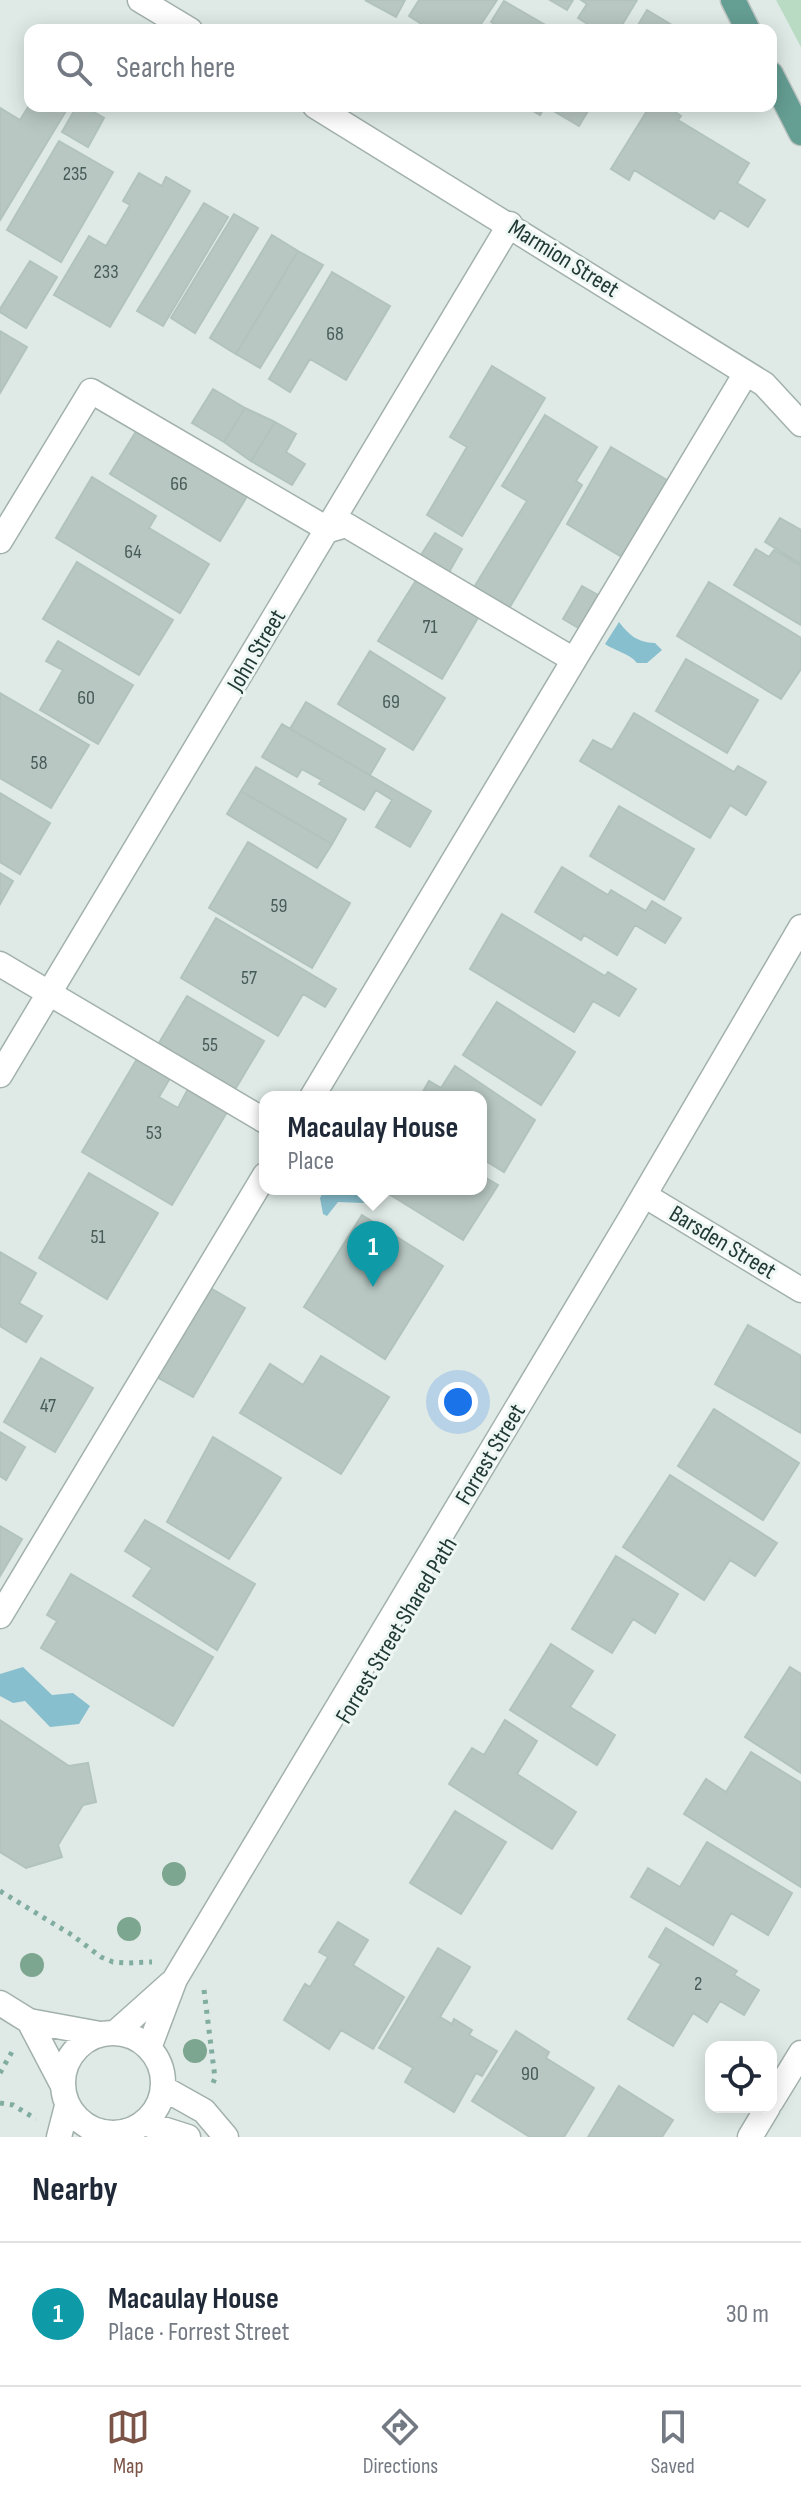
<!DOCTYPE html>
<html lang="en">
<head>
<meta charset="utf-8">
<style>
	:root { --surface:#fff; --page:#f2f2f3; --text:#1f2937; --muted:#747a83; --line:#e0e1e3; --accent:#7c5347 }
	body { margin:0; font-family:"Sofia Sans Condensed",sans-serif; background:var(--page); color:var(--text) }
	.controls { position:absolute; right:24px; bottom:24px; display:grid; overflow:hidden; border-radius:16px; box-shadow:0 4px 20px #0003 }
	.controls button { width:72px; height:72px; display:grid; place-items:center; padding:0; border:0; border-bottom:2px solid var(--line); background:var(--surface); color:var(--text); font:40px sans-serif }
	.you { position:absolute; left:458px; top:1402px; width:28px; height:28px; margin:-20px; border:6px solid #fff; border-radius:50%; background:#1a73e8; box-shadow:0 0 0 12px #1a73e833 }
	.badge { display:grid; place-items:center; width:52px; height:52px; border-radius:50%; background:var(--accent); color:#fff; font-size:26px; font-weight:700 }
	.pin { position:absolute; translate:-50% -66px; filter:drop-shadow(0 2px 4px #0008) }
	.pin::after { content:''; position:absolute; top:42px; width:28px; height:24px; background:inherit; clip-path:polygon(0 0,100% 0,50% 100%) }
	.popup { position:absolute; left:259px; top:1091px; width:228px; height:104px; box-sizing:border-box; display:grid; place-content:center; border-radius:16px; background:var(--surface); filter:drop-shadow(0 2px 6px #0005); font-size:26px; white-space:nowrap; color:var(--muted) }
	.popup b { font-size:30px; color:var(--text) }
	.popup::after { content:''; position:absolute; left:50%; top:100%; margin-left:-16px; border:16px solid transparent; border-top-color:var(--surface) }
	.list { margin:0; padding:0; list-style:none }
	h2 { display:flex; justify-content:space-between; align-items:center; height:104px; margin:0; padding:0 32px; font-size:34px }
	h2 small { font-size:26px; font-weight:400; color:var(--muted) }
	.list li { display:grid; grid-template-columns:52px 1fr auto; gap:24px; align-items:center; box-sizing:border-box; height:144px; padding:0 32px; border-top:2px solid var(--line) }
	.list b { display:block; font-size:30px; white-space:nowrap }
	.list p { margin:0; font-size:26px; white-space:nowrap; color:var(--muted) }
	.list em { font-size:26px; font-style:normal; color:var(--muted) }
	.icon { flex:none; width:44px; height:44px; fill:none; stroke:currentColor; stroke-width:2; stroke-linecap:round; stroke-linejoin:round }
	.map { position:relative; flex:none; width:801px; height:2137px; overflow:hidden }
	.search { position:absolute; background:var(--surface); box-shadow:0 4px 20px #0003; left:24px; right:24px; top:24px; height:88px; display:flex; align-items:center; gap:20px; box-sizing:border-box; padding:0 28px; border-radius:16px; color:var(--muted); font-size:30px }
	.sheet { height:248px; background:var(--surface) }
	nav { display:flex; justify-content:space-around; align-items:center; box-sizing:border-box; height:112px; border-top:2px solid var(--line); background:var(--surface); font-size:22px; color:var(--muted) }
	nav a { display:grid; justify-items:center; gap:4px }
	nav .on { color:var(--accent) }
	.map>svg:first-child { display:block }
	.green { fill:#b9dbc4 }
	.water { fill:#88bfce }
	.building { fill:#b8c7c2; stroke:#b2c3bd; stroke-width:2 }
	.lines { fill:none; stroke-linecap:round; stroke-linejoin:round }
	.minor-casing { stroke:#a2b1ad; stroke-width:27 }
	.major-casing { stroke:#bcc4c2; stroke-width:27 }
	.path { stroke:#81ada1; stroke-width:5; stroke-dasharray:4 6; stroke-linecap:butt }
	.minor { stroke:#fff; stroke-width:24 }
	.major { stroke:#659e93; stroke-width:24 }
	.tree { fill:#7da690 }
	.labels { text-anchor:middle; stroke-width:6; stroke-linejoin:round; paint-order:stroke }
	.number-label { font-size:20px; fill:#475c58 }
	.street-label { font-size:24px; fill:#213934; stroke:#eff7f4 }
</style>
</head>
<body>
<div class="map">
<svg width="801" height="2137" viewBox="0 0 801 2137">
	<rect width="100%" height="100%" fill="#dfeae6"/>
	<!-- green -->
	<path class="green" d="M 776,0 L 801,0 L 801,47 Z"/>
	<!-- water -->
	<path class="water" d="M 619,622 C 630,636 637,642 655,643 L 662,650 L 647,663 L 637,663 C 629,653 615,651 605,644 Z
		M 325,1189 L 354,1189 L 365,1192 L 367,1198 L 364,1203 L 338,1202 L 327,1216 L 323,1214 L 320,1198 Z
		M 23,1667 L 52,1695 L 73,1693 L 90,1706 L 79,1724 L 50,1727 L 25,1701 L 13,1703 L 0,1696 L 0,1674 Z"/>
	<!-- building -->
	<path class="building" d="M 365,0 L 405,0 L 396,17 Z
		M 419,0 L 497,0 L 477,30 L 431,30 L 409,16 Z
		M 550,0 L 573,0 L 567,10 Z
		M 581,0 L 637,0 L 619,30 L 597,30 L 578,18 L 587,4 Z
		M 504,1 L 554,30 L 504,30 L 491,22 Z
		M 647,10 L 672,25 L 669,30 L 635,30 Z
		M 30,104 L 69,106 L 0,220 L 0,108 L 20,120 Z
		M 77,106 L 83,106 L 104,118 L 88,147 L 62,132 Z
		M 525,106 L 591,106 L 579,126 L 545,106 L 540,115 Z
		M 650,106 L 666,106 L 681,116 L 678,120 L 749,163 L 737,183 L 765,200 L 748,227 L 720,210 L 714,219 L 634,170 L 629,180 L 611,169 Z
		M 59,141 L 113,172 L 61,262 L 7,230 Z
		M 139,173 L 162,186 L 166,177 L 190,191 L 110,327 L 54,295 L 89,236 L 106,246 L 130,205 L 123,201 Z
		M 204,203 L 228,217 L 163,326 L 137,311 Z
		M 234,214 L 258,228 L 195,333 L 171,318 Z
		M 272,235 L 298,251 L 236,354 L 210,338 Z
		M 298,251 L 323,265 L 260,368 L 236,354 Z
		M 30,261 L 57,277 L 26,328 L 0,312 L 0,309 Z
		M 332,272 L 390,306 L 346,380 L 310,359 L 290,392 L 269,379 Z
		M 0,331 L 27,347 L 0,393 Z
		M 492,366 L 545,398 L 462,536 L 427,515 L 467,447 L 450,437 Z
		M 213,389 L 245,408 L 224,442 L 192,423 Z
		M 245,408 L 275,422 L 251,461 L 224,442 Z
		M 545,415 L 597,447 L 576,481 L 582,485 L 508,610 L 473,589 L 527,501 L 502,486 Z
		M 275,422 L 296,434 L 286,452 L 305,464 L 292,485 L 251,461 Z
		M 140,425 L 249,493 L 220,541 L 110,474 Z
		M 611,447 L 667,480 L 622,557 L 567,524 Z
		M 92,477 L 156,516 L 149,528 L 209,564 L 180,613 L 56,538 Z
		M 780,518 L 801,530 L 801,564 L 765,542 Z
		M 435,533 L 462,549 L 449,572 L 421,555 Z
		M 756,549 L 769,557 L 774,550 L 801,566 L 801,625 L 734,585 Z
		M 77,562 L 173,620 L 139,675 L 43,619 Z
		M 420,574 L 482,611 L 442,679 L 378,641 Z
		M 709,582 L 801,638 L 801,669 L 781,699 L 677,636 Z
		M 582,586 L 600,596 L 580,629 L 563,619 Z
		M 58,641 L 133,685 L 98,744 L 40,710 L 63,670 L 46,661 Z
		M 370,651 L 445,698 L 413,750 L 338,704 Z
		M 686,659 L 758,700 L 727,753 L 656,711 Z
		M 0,693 L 89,745 L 51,808 L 0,778 Z
		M 306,702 L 385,749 L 370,775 L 290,729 Z
		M 634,713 L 734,772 L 738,766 L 766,782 L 746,815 L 730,805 L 710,838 L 580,761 L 593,740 L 612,750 Z
		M 282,724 L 431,811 L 410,847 L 376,827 L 392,800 L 376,790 L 364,810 L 319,784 L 322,780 L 302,769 L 297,777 L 262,757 Z
		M 256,767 L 346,819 L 332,844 L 241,791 Z
		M 241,791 L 332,844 L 317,868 L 227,814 Z
		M 0,793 L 50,823 L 20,874 L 0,862 Z
		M 619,806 L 694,849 L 664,900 L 590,856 Z
		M 248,842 L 350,903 L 312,968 L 209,908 Z
		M 562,867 L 608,895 L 611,890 L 646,911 L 652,901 L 681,918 L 665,943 L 635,925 L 617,955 L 584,935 L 581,940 L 535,912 Z
		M 0,873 L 13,881 L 0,904 Z
		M 502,914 L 605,976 L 608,972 L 636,989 L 619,1016 L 593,1001 L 574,1032 L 470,969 Z
		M 216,918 L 336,989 L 325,1007 L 303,994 L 278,1036 L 181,978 Z
		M 187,996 L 264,1041 L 233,1093 L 156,1048 Z
		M 497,1002 L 575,1052 L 541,1105 L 463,1055 Z
		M 137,1059 L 170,1078 L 159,1097 L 178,1108 L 188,1089 L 227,1112 L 172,1205 L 82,1152 Z
		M 455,1066 L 535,1120 L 504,1172 L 481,1158 L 481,1097 L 420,1097 L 429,1081 L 441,1088 Z
		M 89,1173 L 158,1213 L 107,1299 L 39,1258 Z
		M 481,1175 L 498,1185 L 463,1240 L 381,1189 L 481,1189 Z
		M 362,1215 L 443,1266 L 385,1359 L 304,1307 Z
		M 0,1252 L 36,1273 L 19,1303 L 42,1316 L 26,1342 L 0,1326 Z
		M 207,1286 L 245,1308 L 193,1397 L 155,1376 Z
		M 748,1325 L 801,1356 L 801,1433 L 715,1384 Z
		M 321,1356 L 389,1397 L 341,1474 L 240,1413 L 270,1364 L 303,1385 Z
		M 41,1358 L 93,1388 L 55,1452 L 4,1422 Z
		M 714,1409 L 799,1463 L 763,1520 L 678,1466 Z
		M 0,1432 L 25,1447 L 6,1480 L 0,1476 Z
		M 213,1437 L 281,1478 L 229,1559 L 167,1522 Z
		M 670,1475 L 777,1543 L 755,1576 L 730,1560 L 704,1600 L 623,1547 Z
		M 145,1520 L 255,1584 L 217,1650 L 133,1596 L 152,1568 L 125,1551 Z
		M 0,1526 L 22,1539 L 0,1576 Z
		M 616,1556 L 678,1594 L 655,1633 L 633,1619 L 612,1653 L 572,1629 Z
		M 71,1574 L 213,1657 L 173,1726 L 41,1648 L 57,1621 L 47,1615 Z
		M 551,1644 L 593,1671 L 570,1707 L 615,1735 L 597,1765 L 510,1710 Z
		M 790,1667 L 801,1674 L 801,1773 L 745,1737 Z
		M 0,1720 L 69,1766 L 88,1763 L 96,1802 L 83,1805 L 58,1845 L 62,1857 L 26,1868 L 0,1852 Z
		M 505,1720 L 537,1741 L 517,1774 L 576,1812 L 552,1849 L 449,1784 L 472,1748 L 484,1755 Z
		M 751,1752 L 801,1783 L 801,1887 L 684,1814 L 706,1779 L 726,1792 Z
		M 455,1811 L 506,1842 L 461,1914 L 410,1883 Z
		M 707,1842 L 792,1893 L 768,1935 L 731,1913 L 713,1945 L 631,1897 L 648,1868 L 680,1887 Z
		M 338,1922 L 368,1940 L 353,1965 L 404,1997 L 373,2049 L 341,2030 L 329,2049 L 284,2020 L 305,1984 L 310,1987 L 328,1957 L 319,1952 Z
		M 666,1928 L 737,1971 L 734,1975 L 759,1990 L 744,2015 L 720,2001 L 707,2022 L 693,2013 L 673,2046 L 628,2019 L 661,1964 L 649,1957 Z
		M 438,1948 L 470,1967 L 440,2017 L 452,2024 L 454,2019 L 472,2030 L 469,2035 L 497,2051 L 482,2076 L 476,2073 L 454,2112 L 405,2082 L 413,2068 L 379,2048 Z
		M 516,2031 L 549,2052 L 546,2058 L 594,2088 L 564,2137 L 530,2137 L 472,2101 Z
		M 619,2086 L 673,2120 L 662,2137 L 588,2137 Z"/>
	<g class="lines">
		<!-- minor casing -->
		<g class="minor-casing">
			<path id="minor" d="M 140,0 L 190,30
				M 315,106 L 764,384 L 801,424
				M 0,541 L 91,391 L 329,530 L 346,525 L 574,660
				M 0,964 L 265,1121
				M 0,1075 L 510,224
				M 312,1097 L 746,373
				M 644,1195 L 801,1290
				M 0,1616 L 265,1175
				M 0,2003 L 29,2021 L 100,2034
				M 29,2021 L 62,2084
				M63 2083a50 50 0 1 1 100 0a50 50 0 1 1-100 0Z
				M 115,2033 L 171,1983
				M 149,2048 L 175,1979 L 629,1221 L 801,927
				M 163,2088 L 204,2111 L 226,2137
				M 771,2102 L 801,2053
				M 144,2123 L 188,2137
				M 59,2137 L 67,2106
				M 750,2137 L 768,2107"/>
		</g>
		<!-- major casing -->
		<g class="major-casing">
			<path id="major" d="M 733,0 L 748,30
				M 771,74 L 801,133"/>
		</g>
		<!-- path -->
		<path class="path" d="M 0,1891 L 72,1935 L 101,1957 L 113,1962 L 128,1963 L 152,1962
			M 204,1990 L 215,2078 L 213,2083
			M 0,2073 L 13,2050
			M 0,2103 L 13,2105 L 36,2119"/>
		<!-- minor -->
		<use href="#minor" class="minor"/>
		<!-- major -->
		<use href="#major" class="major"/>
	</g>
	<!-- trees -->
	<g class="tree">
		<circle cx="174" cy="1874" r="12"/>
		<circle cx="129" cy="1929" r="12"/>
		<circle cx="32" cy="1965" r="12"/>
		<circle cx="195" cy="2051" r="12"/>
	</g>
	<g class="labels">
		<!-- number labels -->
		<g class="number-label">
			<text x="75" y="180">235</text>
			<text x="106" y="278">233</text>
			<text x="335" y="340">68</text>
			<text x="179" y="490">66</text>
			<text x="133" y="558">64</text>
			<text x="430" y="633">71</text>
			<text x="86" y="704">60</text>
			<text x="391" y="708">69</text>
			<text x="39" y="769">58</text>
			<text x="279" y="912">59</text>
			<text x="249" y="984">57</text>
			<text x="210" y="1051">55</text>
			<text x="154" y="1139">53</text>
			<text x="98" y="1243">51</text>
			<text x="48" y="1412">47</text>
			<text x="698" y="1990">2</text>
			<text x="530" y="2080">90</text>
		</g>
		<!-- street labels -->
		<g class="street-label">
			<text transform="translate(564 258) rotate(32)" y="8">Marmion Street</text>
			<text transform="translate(256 650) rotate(-59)" y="8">John Street</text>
			<text transform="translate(723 1242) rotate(31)" y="8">Barsden Street</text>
			<text transform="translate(490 1454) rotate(-59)" y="8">Forrest Street</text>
			<text transform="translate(396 1630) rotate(-59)" y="8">Forrest Street Shared Path</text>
		</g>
	</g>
</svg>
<div class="controls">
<button><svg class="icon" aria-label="locate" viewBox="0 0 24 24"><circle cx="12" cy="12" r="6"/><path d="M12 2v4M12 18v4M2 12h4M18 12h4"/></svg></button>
</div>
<div class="you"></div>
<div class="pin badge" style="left:373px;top:1287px;background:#0f9aa8">1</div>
<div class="popup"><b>Macaulay House</b>Place</div>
<div class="search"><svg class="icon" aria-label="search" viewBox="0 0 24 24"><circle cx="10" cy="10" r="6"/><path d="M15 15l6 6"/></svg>Search here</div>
</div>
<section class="sheet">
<h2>Nearby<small></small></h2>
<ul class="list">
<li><span class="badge" style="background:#0f9aa8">1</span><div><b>Macaulay House</b><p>Place · Forrest Street</p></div><em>30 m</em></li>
</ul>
</section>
<nav>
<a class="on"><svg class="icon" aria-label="map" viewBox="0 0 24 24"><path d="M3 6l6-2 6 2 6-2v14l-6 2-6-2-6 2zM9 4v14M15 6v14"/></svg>Map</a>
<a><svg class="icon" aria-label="directions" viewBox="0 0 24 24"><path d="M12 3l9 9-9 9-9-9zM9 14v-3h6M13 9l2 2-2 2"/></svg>Directions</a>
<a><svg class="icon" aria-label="saved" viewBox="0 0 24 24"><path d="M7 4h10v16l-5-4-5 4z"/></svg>Saved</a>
</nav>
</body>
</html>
